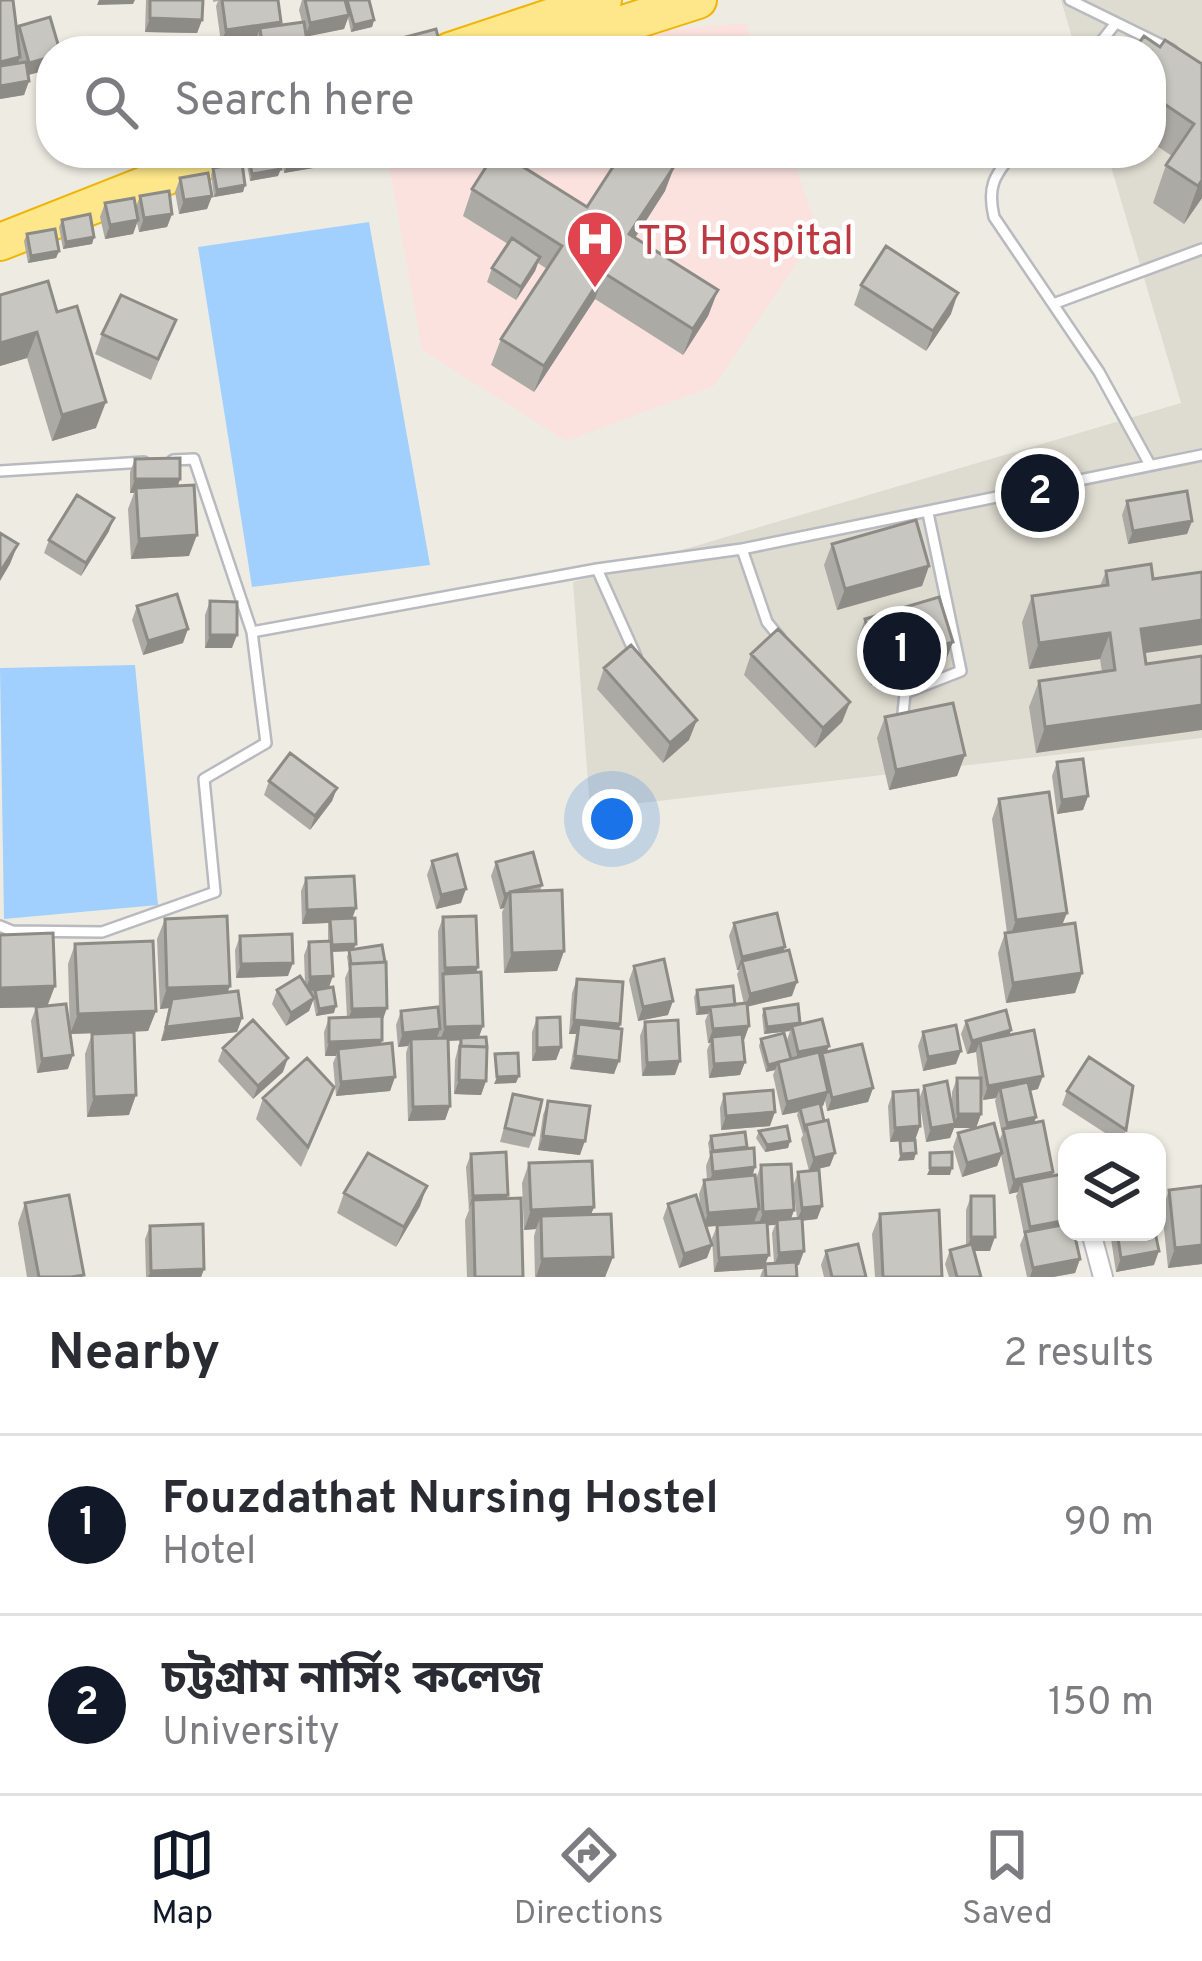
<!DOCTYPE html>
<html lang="en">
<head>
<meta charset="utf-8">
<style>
	:root { --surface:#fff; --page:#f7f7f7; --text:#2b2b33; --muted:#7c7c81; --line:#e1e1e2; --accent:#111827 }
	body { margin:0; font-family:Overpass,"Noto Sans Bengali",sans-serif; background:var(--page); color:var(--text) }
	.controls { position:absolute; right:36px; bottom:36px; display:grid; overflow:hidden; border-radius:24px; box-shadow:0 3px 9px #0004 }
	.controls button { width:108px; height:108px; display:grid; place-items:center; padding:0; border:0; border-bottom:3px solid var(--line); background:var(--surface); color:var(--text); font:60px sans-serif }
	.you { position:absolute; left:612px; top:819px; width:42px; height:42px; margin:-30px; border:9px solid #fff; border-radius:50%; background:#1a73e8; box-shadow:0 0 0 18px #1a73e833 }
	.badge { display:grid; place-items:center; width:78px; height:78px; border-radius:50%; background:var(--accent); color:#fff; font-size:39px; font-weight:700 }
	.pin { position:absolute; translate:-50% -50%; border:6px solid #fff; box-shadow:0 3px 12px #0006 }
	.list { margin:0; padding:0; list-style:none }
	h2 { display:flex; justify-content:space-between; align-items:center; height:156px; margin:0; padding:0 48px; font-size:51px }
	h2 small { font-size:39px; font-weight:400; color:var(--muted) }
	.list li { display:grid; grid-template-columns:78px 1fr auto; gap:36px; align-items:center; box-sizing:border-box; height:180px; padding:0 48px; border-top:3px solid var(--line) }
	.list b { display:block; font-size:45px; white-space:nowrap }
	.list p { margin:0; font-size:39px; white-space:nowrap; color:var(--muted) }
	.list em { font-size:39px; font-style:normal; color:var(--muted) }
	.icon { flex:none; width:66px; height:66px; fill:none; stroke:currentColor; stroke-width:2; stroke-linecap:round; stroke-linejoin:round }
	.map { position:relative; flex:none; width:1202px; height:1277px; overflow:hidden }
	.search { position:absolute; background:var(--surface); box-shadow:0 3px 9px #0004; left:36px; right:36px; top:36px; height:132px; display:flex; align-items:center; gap:30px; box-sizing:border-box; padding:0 42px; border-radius:48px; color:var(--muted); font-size:45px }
	.sheet { height:516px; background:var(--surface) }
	nav { display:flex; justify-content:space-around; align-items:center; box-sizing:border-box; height:168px; border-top:3px solid var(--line); background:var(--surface); font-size:33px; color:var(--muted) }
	nav a { display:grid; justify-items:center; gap:6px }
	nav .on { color:var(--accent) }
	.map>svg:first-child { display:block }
	.education { fill:#dedbd0 }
	.medical { fill:#fbe2de }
	.water { fill:#a1d0ff }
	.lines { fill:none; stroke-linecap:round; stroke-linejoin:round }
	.lane-casing { stroke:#b8babf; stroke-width:14 }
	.street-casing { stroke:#b8babf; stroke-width:22 }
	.highway-casing { stroke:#f0b500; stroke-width:40 }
	.lane { stroke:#fff; stroke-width:9 }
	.street { stroke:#fff; stroke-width:18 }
	.highway { stroke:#fde78a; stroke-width:36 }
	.wall { fill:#acaaa5; fill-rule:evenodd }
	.shaded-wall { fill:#8c8b86 }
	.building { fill:#c8c6c0; stroke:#8c8b86; stroke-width:3 }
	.labels { text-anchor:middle; stroke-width:9; stroke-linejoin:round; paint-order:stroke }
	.health-label { font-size:42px; fill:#be3a42; stroke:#fff; text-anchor:start }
</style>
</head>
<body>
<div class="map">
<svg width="1202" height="1277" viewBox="0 0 1202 1277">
	<rect width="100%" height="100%" fill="#eeece2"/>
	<!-- education -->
	<path class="education" d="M 1061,0 L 1202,0 L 1202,738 L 590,809 L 573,582 L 1181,403 L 1107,153 L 1151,153 L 1151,51 L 1076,51 Z"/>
	<!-- medical -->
	<path class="medical" d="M 746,23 L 756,51 L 587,51 L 654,31 Z
		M 387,153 L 791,153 L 818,231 L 714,386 L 566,441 L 422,350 Z"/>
	<!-- water -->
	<path class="water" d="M 369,222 L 430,565 L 252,587 L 198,247 Z
		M 135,665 L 158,905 L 4,919 L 0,668 Z"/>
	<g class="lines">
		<!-- lane casing -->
		<g class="lane-casing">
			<path id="lane" d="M 1070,0 L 1172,50
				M 1094,51 L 1115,24
				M 1013,153 C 994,176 987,187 994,217 L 1099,372 L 1149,463
				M 1053,304 L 1202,249
				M 0,471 L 144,462
				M 742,549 L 767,622 L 780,638
				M 597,569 L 636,656
				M 252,632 L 597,569 L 742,549 L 1202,455
				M 902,723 L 905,693 L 961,671 L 928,513
				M 0,926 L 12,931 L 102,932 L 215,892 L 204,779 L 266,743 L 252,632 L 194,459 L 173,460"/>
		</g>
		<!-- street casing -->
		<g class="street-casing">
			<path id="street" d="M 1091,1232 L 1103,1277"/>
		</g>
		<!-- highway casing -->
		<g class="highway-casing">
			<path id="highway" d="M 450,51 L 603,0
				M 539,51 L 698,0
				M 0,242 L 226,153"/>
		</g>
		<!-- lane -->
		<use href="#lane" class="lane"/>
		<!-- street -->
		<use href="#street" class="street"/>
		<!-- highway -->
		<use href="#highway" class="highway"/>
	</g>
	<!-- wall -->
	<path class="wall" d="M 0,0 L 17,31 L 19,26 L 51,69 L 28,75 L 29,81 L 24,95 L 0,99 Z
		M 146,0 L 203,0 L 202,20 L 197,33 L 145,32 Z
		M 213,0 L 278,0 L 280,25 L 302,22 L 299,10 L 302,0 L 369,0 L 374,20 L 372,27 L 351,32 L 348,18 L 344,29 L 306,36 L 307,51 L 256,51 L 256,39 L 221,43 L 216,6 L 218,1 L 213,2 Z
		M 1160,47 L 1202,64 L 1202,198 L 1184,224 L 1153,203 L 1166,165 L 1172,156 L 1151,142 L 1151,51 Z
		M 248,153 L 278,176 L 250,181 L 246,159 Z
		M 281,153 L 314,153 L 313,168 L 284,173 Z
		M 622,153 L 671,153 L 667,159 L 665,191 L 635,238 L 718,290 L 708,316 L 683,355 L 595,299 L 534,392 L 491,365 L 501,339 L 547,269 L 538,263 L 535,271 L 516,300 L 487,282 L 492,268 L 508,244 L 463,216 L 472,189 L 587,207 Z
		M 213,168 L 245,185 L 243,192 L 214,197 L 211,175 Z
		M 180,178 L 212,196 L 207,209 L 179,214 L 175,192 Z
		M 140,196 L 172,214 L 167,227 L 139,232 L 137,223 L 133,234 L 105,239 L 100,217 L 105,203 L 136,207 Z
		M 62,220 L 94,237 L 92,244 L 63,249 L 59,227 Z
		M 27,234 L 59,251 L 56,258 L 28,263 L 24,241 Z
		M 48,281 L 96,428 L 52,441 L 27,358 L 0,366 L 0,295 Z
		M 861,285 L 951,314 L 926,351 L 854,305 Z
		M 176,320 L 151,380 L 95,354 L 102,334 Z
		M 135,459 L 180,479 L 178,486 L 189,556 L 131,559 L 128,509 L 134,493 L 130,493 L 130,472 Z
		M 1127,501 L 1192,521 L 1187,534 L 1128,544 L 1122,515 Z
		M 109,531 L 81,576 L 44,553 L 49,540 Z
		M 832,544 L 929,566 L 922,586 L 837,610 L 824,565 Z
		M 1106,571 L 1144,653 L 1036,753 L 1029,707 L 1039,681 L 1102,672 L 1100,659 L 1029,669 L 1022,622 L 1032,596 L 1100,586 Z
		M 210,601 L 232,648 L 205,648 L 205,615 Z
		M 137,606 L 183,643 L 143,655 L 132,620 Z
		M 865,619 L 945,663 L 871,685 L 858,639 Z
		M 751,654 L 850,702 L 842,722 L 815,748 L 744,675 Z
		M 604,668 L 689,740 L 663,763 L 597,689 Z
		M 885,717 L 965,755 L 957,776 L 889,790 L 877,738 Z
		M 1057,762 L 1088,796 L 1083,810 L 1057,814 L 1052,776 Z
		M 269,781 L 337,788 L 332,801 L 310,830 L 264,795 Z
		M 999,799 L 1062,925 L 1082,973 L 1075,993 L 1006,1003 L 998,953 L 1005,933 L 1007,933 L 992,819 Z
		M 432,861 L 461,903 L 436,909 L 427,875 Z
		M 496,862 L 542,885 L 540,891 L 564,951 L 557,971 L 504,973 L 502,912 L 504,908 L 500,909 L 491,876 Z
		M 306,878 L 352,918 L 354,949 L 382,1022 L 381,1045 L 395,1077 L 390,1091 L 336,1096 L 333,1063 L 336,1056 L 325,1056 L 324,1032 L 329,1018 L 347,1018 L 345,978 L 349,969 L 347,957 L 349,951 L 332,952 L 329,988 L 334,1013 L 316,1016 L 313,1000 L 309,1011 L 286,1026 L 272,1004 L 277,990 L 305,983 L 304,955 L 309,942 L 328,941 L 328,923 L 302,924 L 301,891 Z
		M 443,917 L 476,973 L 479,1037 L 486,1081 L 481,1095 L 454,1094 L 455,1060 L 460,1040 L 448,1041 L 450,1106 L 445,1120 L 408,1121 L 406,1053 L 408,1046 L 398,1047 L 396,1025 L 401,1011 L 439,1018 L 438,931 Z
		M 165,919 L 227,992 L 242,1018 L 237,1032 L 161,1041 L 169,1008 L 160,1009 L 157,939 Z
		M 734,923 L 784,951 L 792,996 L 747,1007 L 749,1026 L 744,1040 L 745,1062 L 740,1075 L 709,1078 L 707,1050 L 710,1043 L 708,1043 L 705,1021 L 708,1014 L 696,1015 L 694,997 L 697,990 L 735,1005 L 744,1004 L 737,974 L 739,970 L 737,970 L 729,936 Z
		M 0,935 L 48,1006 L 68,1069 L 37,1073 L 31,1021 L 36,1007 L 40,1007 L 0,1008 Z
		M 240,936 L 288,976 L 236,978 L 235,950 Z
		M 75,944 L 156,1011 L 148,1031 L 70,1034 L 68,964 Z
		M 634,966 L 668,1015 L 638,1021 L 629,980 Z
		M 577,979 L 620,1024 L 614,1074 L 570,1069 L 576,1034 L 569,1034 L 572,993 Z
		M 764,1009 L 800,1024 L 826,1052 L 873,1088 L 868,1102 L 827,1111 L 825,1100 L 823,1106 L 820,1106 L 830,1166 L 810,1171 L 822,1206 L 817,1219 L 802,1221 L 799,1265 L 796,1265 L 797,1277 L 760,1277 L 763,1269 L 714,1272 L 712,1238 L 717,1226 L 706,1227 L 707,1258 L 679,1268 L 663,1218 L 668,1204 L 701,1212 L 699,1194 L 704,1180 L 707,1180 L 706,1166 L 710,1155 L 708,1143 L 711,1136 L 747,1147 L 753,1175 L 756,1179 L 761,1165 L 794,1210 L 791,1219 L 797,1218 L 793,1186 L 798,1172 L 809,1171 L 801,1139 L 803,1135 L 797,1115 L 798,1112 L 782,1115 L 773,1075 L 775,1070 L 766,1072 L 759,1046 L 761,1039 L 792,1058 L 787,1040 L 790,1031 L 764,1034 L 762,1015 ZM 768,1225 L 775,1225 L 772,1233 L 774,1263 L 766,1263 Z
		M 537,1018 L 561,1047 L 556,1060 L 532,1061 L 532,1032 Z
		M 966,1021 L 1011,1030 L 1009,1035 L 1038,1089 L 1030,1091 L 1036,1117 L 1034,1123 L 1053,1172 L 1052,1176 L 1067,1232 L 1080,1259 L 1075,1273 L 1053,1277 L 1027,1277 L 1020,1245 L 1024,1235 L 1016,1196 L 1018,1192 L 1009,1194 L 1001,1155 L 997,1166 L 962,1177 L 953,1147 L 958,1133 L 999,1141 L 1002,1134 L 995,1101 L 996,1098 L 983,1100 L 981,1088 L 981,1114 L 976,1128 L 954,1128 L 950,1138 L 926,1142 L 919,1099 L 924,1086 L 952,1111 L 952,1092 L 957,1078 L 979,1078 L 976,1052 L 967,1054 L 961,1034 Z
		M 645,1022 L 675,1075 L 642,1076 L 640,1036 Z
		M 923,1032 L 956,1064 L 923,1071 L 918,1046 Z
		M 92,1034 L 129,1115 L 87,1117 L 85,1054 Z
		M 223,1048 L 283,1072 L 253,1099 L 218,1061 Z
		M 334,1087 L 327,1107 L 301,1167 L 256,1119 L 263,1098 Z
		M 1067,1091 L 1126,1130 L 1121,1142 L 1119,1142 L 1062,1105 Z
		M 893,1092 L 920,1126 L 915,1140 L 890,1142 L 888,1106 Z
		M 513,1094 L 534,1135 L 529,1148 L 500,1142 Z
		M 724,1094 L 770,1126 L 721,1130 L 720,1108 Z
		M 548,1101 L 580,1155 L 538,1150 L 543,1115 Z
		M 759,1131 L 790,1141 L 788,1148 L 765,1152 L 756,1138 Z
		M 471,1154 L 506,1199 L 523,1277 L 467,1277 L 465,1220 L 469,1210 L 466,1167 Z
		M 529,1163 L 594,1207 L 591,1214 L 613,1257 L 605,1277 L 535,1277 L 534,1236 L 536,1229 L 524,1230 L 522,1183 Z
		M 1202,1186 L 1202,1264 L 1168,1268 L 1162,1210 L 1169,1190 Z
		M 344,1193 L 420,1206 L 396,1247 L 337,1213 Z
		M 971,1196 L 990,1251 L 974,1251 L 981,1277 L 949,1277 L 945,1264 L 950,1250 L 966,1246 L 966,1210 Z
		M 25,1203 L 83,1277 L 27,1277 L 18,1223 Z
		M 880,1214 L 942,1277 L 875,1277 L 872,1234 Z
		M 150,1226 L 204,1269 L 201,1277 L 146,1277 L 145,1239 Z
		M 1110,1232 L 1155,1232 L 1154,1265 L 1116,1272 Z
		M 826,1251 L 866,1277 L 824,1277 L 821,1265 Z"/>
	<!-- shaded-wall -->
	<path class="shaded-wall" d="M 99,0 L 135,0 L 133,4 L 97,5 Z
		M 349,15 L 344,29 L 305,37 L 310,23 Z
		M 150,18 L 202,20 L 197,33 L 145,32 Z
		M 374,20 L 372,27 L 351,32 L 354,25 Z
		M 281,22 L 276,36 L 260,28 L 256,39 L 221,43 L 226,30 Z
		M 440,45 L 438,51 L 416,51 Z
		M 20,57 L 15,71 L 0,74 L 0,62 Z
		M 51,57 L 51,69 L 24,76 L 29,63 Z
		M 29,81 L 24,95 L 0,99 L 0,86 Z
		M 325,153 L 351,153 L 349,159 L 321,164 Z
		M 315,161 L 313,168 L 284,173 L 287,166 Z
		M 675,165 L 665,191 L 620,261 L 629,234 Z
		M 281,169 L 278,176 L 250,181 L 252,174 Z
		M 1202,180 L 1202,198 L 1184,224 L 1198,186 Z
		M 245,185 L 243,192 L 214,197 L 217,190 Z
		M 212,196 L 207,209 L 179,214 L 184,200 Z
		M 172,214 L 167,227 L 139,232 L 144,218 Z
		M 138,220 L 133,234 L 105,239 L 110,225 Z
		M 94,237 L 92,244 L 63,249 L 66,242 Z
		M 59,251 L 56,258 L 28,263 L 31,256 Z
		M 540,257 L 535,271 L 516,300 L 521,287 Z
		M 604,273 L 595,299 L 534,392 L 544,366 Z
		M 718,290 L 708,316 L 683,355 L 693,329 Z
		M 958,293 L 951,314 L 926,351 L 933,331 Z
		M 37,332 L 27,358 L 0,366 L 0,343 Z
		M 106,402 L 96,428 L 52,441 L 62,415 Z
		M 135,479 L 180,479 L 175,493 L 136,488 L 134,493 L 130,493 Z
		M 114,518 L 109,531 L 81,576 L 86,563 Z
		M 1192,521 L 1187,534 L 1128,544 L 1133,531 Z
		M 197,535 L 189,556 L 131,559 L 139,539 Z
		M 18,544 L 10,564 L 0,581 L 0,572 Z
		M 929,566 L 922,586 L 837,610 L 845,589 Z
		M 1202,620 L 1202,645 L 1131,655 L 1141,629 Z
		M 188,629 L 183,643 L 143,655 L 148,641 Z
		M 1110,633 L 1100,659 L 1029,669 L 1039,643 Z
		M 210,635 L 237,635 L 232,648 L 205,648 Z
		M 953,642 L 945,663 L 871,685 L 878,664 Z
		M 850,702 L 842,722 L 815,748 L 823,728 Z
		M 1202,705 L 1202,730 L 1036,753 L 1045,727 Z
		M 697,720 L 689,740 L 663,763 L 670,743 Z
		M 965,755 L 957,776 L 889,790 L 896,770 Z
		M 337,788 L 332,801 L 310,830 L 315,816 Z
		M 1088,796 L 1083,810 L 1057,814 L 1062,800 Z
		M 466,889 L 461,903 L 436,909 L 441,895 Z
		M 509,894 L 504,908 L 500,909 L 505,895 Z
		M 356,908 L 351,922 L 302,924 L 307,910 Z
		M 1067,913 L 1059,933 L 1009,940 L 1016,920 Z
		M 356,944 L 353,951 L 328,952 L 331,945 Z
		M 785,947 L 780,960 L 742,961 L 739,970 L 737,970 L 742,957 Z
		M 564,951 L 557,971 L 504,973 L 512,953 Z
		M 293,963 L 288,976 L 236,978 L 241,964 Z
		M 478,967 L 473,981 L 443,975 L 445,968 Z
		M 1082,973 L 1075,993 L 1006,1003 L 1013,983 Z
		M 333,976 L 328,990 L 305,991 L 310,977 Z
		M 797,982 L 792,996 L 745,1007 L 750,994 Z
		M 55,986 L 47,1007 L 0,1008 L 0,988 Z
		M 230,986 L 222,1007 L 172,999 L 169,1008 L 160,1009 L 167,988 Z
		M 314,998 L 309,1011 L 286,1026 L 291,1013 Z
		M 673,1001 L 668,1015 L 638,1021 L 643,1007 Z
		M 336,1006 L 334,1013 L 316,1016 L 319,1009 Z
		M 710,1007 L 708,1014 L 696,1015 L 699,1008 Z
		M 387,1008 L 382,1022 L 347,1023 L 352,1009 Z
		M 156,1011 L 148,1031 L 70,1034 L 78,1014 Z
		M 242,1018 L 237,1032 L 161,1041 L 166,1027 Z
		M 574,1020 L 620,1024 L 615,1038 L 579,1024 L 576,1034 L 569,1034 Z
		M 800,1023 L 792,1026 L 790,1031 L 764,1034 L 767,1027 Z
		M 483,1026 L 478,1040 L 440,1041 L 445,1027 Z
		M 749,1026 L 744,1040 L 712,1037 L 710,1043 L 708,1043 L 713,1029 Z
		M 440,1029 L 435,1043 L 411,1039 L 408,1046 L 398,1047 L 403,1033 Z
		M 1011,1030 L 1006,1044 L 980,1041 L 976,1052 L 967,1054 L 972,1041 Z
		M 382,1040 L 378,1054 L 338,1049 L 336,1056 L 325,1056 L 329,1042 Z
		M 829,1046 L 824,1059 L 822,1053 L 819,1060 L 793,1066 L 798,1052 Z
		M 561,1047 L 556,1060 L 532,1061 L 537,1048 Z
		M 961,1051 L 956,1064 L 923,1071 L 928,1057 Z
		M 73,1055 L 68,1069 L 37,1073 L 42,1059 Z
		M 575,1056 L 619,1061 L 614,1074 L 570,1069 Z
		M 288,1058 L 283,1072 L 253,1099 L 258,1086 Z
		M 680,1061 L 675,1075 L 642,1076 L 647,1063 Z
		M 745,1062 L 740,1075 L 709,1078 L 714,1064 Z
		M 778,1063 L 775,1070 L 766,1072 L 768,1065 Z
		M 519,1076 L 516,1083 L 494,1084 L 497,1077 Z
		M 1043,1076 L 1038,1089 L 1002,1097 L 1000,1088 L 996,1098 L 983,1100 L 988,1086 Z
		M 395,1077 L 390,1091 L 336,1096 L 341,1082 Z
		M 459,1080 L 486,1081 L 481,1095 L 454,1094 Z
		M 873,1088 L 868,1102 L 827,1111 L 832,1098 Z
		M 828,1092 L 823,1106 L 800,1111 L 800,1108 L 798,1112 L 782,1115 L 787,1102 Z
		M 136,1095 L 129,1115 L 87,1117 L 94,1097 Z
		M 450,1106 L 445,1120 L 408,1121 L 413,1107 Z
		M 775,1112 L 770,1126 L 721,1130 L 726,1116 Z
		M 958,1114 L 981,1114 L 976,1128 L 954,1128 L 950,1138 L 926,1142 L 931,1128 L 954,1124 Z
		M 1036,1117 L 1031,1131 L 1004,1131 L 1007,1123 Z
		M 920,1126 L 915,1140 L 890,1142 L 895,1128 Z
		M 543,1136 L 585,1141 L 580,1155 L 538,1150 Z
		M 790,1141 L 788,1148 L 765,1152 L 767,1145 Z
		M 835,1153 L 830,1166 L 809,1171 L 814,1158 Z
		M 916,1153 L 914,1160 L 898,1161 L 901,1154 Z
		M 1002,1153 L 997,1166 L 962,1177 L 967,1163 Z
		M 755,1167 L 751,1181 L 708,1185 L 713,1172 Z
		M 930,1168 L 952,1168 L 950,1175 L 927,1175 Z
		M 1053,1172 L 1048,1186 L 1021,1182 L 1018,1192 L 1009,1194 L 1014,1180 Z
		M 427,1186 L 420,1206 L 396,1247 L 404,1227 Z
		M 508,1195 L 503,1209 L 473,1200 L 468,1210 L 473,1196 Z
		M 822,1206 L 817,1219 L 797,1221 L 802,1208 Z
		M 594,1207 L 586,1227 L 541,1216 L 536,1229 L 524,1230 L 531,1210 Z
		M 759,1209 L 754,1222 L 703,1227 L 708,1213 Z
		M 794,1210 L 789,1224 L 777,1220 L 775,1225 L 758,1226 L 763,1212 Z
		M 1067,1220 L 1067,1229 L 1027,1237 L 1030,1227 Z
		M 971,1237 L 995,1237 L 990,1251 L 966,1251 Z
		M 712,1245 L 707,1258 L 679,1268 L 684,1254 Z
		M 1202,1245 L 1202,1264 L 1168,1268 L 1175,1248 Z
		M 804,1251 L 799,1265 L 774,1266 L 779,1253 Z
		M 1159,1251 L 1154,1265 L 1116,1272 L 1121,1258 Z
		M 769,1255 L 763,1269 L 714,1272 L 719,1258 Z
		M 613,1257 L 605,1277 L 536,1277 L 542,1259 Z
		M 1080,1259 L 1075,1273 L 1053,1277 L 1030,1277 L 1033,1268 Z
		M 204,1269 L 201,1277 L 148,1277 L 151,1271 Z"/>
	<!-- building -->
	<path class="building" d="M 0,0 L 13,0 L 20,57 L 0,62 Z
		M 150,0 L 203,0 L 202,20 L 150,18 Z
		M 222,0 L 278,0 L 281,22 L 226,30 Z
		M 305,0 L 345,0 L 349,15 L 310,23 Z
		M 347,0 L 369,0 L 374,20 L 354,25 Z
		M 50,17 L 60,51 L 51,51 L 51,57 L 29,63 L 19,26 Z
		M 304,22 L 308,48 L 291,51 L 263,51 L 260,28 Z
		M 436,29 L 440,45 L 416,51 L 402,51 L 398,39 Z
		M 1144,36 L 1160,47 L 1165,40 L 1202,64 L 1202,180 L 1198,186 L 1166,165 L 1194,124 L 1151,95 L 1151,51 L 1133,51 Z
		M 719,38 L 734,47 L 731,51 L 710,51 Z
		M 26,62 L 29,81 L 0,86 L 0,66 Z
		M 248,153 L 278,153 L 281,169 L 252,174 Z
		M 285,153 L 314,153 L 315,161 L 287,166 Z
		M 495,153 L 501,153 L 587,207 L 622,153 L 662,153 L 661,155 L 675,165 L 629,234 L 718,290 L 693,329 L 604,273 L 544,366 L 501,339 L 562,246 L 472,189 Z
		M 242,163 L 245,185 L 217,190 L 213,168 Z
		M 208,173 L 212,196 L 184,200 L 180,178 Z
		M 169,191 L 172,214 L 144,218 L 140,196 Z
		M 134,198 L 138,220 L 110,225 L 105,203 Z
		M 90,214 L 94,237 L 66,242 L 62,220 Z
		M 55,229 L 59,251 L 31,256 L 27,234 Z
		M 512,238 L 540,257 L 521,287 L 492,268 Z
		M 886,246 L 958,293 L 933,331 L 861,285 Z
		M 48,281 L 57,312 L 77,306 L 106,402 L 62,415 L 37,332 L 0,343 L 0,295 Z
		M 121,295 L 176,320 L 158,359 L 102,334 Z
		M 180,458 L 180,479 L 135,479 L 135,459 Z
		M 194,485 L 197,535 L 139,539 L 136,488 Z
		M 1187,491 L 1192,521 L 1133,531 L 1127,501 Z
		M 77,495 L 114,518 L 86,563 L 49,540 Z
		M 916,520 L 929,566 L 845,589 L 832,544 Z
		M 0,533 L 18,544 L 0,572 Z
		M 1151,564 L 1153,579 L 1202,572 L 1202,620 L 1141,629 L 1146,664 L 1202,656 L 1202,705 L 1045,727 L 1039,681 L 1115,670 L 1110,633 L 1039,643 L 1032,596 L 1108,585 L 1106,571 Z
		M 177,594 L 188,629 L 148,641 L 137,606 Z
		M 939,597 L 953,642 L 878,664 L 865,619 Z
		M 210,601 L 237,602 L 237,635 L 210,635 Z
		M 778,629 L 850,702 L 823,728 L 751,654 Z
		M 631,645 L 697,720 L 670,743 L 604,668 Z
		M 953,703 L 965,755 L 896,770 L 885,717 Z
		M 290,753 L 337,788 L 315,816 L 269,781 Z
		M 1083,759 L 1088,796 L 1062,800 L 1057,762 Z
		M 1049,792 L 1067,913 L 1016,920 L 999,799 Z
		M 533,852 L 542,885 L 510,892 L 505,895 L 496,862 Z
		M 457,854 L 466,889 L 441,895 L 432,861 Z
		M 354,876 L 356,908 L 307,910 L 306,878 Z
		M 562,890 L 564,951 L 512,953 L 510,892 Z
		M 777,913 L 785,947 L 742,957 L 734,923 Z
		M 227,916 L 230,986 L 167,988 L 165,919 Z
		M 476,916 L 478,967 L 445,968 L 443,917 Z
		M 355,918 L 356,944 L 332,945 L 330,919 Z
		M 1075,923 L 1082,973 L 1013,983 L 1005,933 Z
		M 53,933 L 55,986 L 0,988 L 0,935 Z
		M 292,934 L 293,963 L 241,964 L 240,936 Z
		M 153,941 L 156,1011 L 78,1014 L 75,944 Z
		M 331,941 L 333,976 L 310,977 L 309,942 Z
		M 382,945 L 385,962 L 351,964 L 349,950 Z
		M 789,950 L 797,982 L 750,994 L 742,961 Z
		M 664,959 L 673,1001 L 643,1007 L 634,966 Z
		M 386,962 L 387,1008 L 352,1009 L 350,964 Z
		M 481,972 L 483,1026 L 445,1027 L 443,974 Z
		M 300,976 L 314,998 L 291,1013 L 277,990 Z
		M 577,979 L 623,982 L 620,1024 L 574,1020 Z
		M 733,986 L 735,1005 L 699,1008 L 697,990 Z
		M 333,987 L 336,1006 L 319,1009 L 315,990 Z
		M 238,991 L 242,1018 L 166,1027 L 172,999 Z
		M 747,1003 L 749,1026 L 713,1029 L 710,1007 Z
		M 66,1004 L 73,1055 L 42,1059 L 36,1007 Z
		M 798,1004 L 800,1023 L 767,1027 L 764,1009 Z
		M 438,1007 L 440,1029 L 403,1033 L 401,1011 Z
		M 1006,1010 L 1011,1030 L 972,1041 L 966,1021 Z
		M 382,1016 L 382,1040 L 329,1042 L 329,1018 Z
		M 560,1017 L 561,1047 L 537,1048 L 537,1018 Z
		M 822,1019 L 829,1046 L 798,1052 L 792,1026 Z
		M 253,1020 L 288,1058 L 258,1086 L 223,1048 Z
		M 678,1020 L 680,1061 L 647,1063 L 645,1022 Z
		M 579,1024 L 622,1029 L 619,1061 L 575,1056 Z
		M 956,1025 L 961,1051 L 928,1057 L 923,1032 Z
		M 1034,1030 L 1043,1076 L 988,1086 L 980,1041 Z
		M 134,1032 L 136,1095 L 94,1097 L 92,1034 Z
		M 784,1033 L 791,1059 L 768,1065 L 761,1039 Z
		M 742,1034 L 745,1062 L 714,1064 L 712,1037 Z
		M 486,1037 L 487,1047 L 461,1046 L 461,1038 Z
		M 448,1038 L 450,1106 L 413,1107 L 411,1039 Z
		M 392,1043 L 395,1077 L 341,1082 L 338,1049 Z
		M 862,1044 L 873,1088 L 832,1098 L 822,1053 Z
		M 460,1046 L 487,1047 L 486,1081 L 459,1080 Z
		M 819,1052 L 828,1092 L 787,1102 L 778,1062 Z
		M 518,1053 L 519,1076 L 497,1077 L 495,1054 Z
		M 1089,1057 L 1133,1086 L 1126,1130 L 1067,1091 Z
		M 307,1058 L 334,1087 L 308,1147 L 263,1098 Z
		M 957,1078 L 981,1078 L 981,1114 L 958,1114 Z
		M 947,1081 L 955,1124 L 931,1128 L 924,1086 Z
		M 1028,1082 L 1036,1117 L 1007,1123 L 1000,1088 Z
		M 773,1090 L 775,1112 L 726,1116 L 724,1094 Z
		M 918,1090 L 920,1126 L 895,1128 L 893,1092 Z
		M 513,1094 L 542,1100 L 534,1135 L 505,1128 Z
		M 548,1101 L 590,1106 L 585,1141 L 543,1136 Z
		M 820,1103 L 824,1121 L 806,1125 L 805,1128 L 800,1108 Z
		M 828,1120 L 835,1153 L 814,1158 L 806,1125 Z
		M 1043,1121 L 1053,1172 L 1014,1180 L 1003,1129 Z
		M 994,1123 L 1002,1153 L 967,1163 L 958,1133 Z
		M 787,1126 L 790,1141 L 767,1145 L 759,1131 Z
		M 745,1132 L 747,1147 L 713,1151 L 711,1136 Z
		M 915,1140 L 916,1153 L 901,1154 L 900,1141 Z
		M 754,1148 L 755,1167 L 713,1172 L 711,1152 Z
		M 506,1152 L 508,1195 L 473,1196 L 471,1154 Z
		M 952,1152 L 952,1168 L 930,1168 L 930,1153 Z
		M 368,1153 L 427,1186 L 404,1227 L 344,1193 Z
		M 592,1161 L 594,1207 L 531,1210 L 529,1163 Z
		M 791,1164 L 794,1210 L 763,1212 L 761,1165 Z
		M 819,1170 L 822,1206 L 802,1208 L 798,1172 Z
		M 1062,1174 L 1067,1201 L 1067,1220 L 1030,1227 L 1021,1182 Z
		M 755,1175 L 759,1209 L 708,1213 L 704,1180 Z
		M 1202,1186 L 1202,1245 L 1175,1248 L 1169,1190 Z
		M 69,1195 L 84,1275 L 71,1277 L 39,1277 L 25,1203 Z
		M 696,1195 L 712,1245 L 684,1254 L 668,1204 Z
		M 971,1196 L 994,1196 L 995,1237 L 971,1237 Z
		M 521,1198 L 523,1277 L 475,1277 L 473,1200 Z
		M 939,1210 L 942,1277 L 883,1277 L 880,1214 Z
		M 611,1214 L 613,1257 L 542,1259 L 541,1216 Z
		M 802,1218 L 804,1251 L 779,1253 L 777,1220 Z
		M 767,1222 L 769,1255 L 719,1258 L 717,1225 Z
		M 203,1224 L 204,1269 L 151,1271 L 150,1226 Z
		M 1067,1224 L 1067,1232 L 1074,1232 L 1080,1259 L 1033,1268 L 1025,1232 Z
		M 1117,1232 L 1155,1232 L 1159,1251 L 1121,1258 Z
		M 858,1244 L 866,1277 L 832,1277 L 826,1251 Z
		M 972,1244 L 981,1277 L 957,1277 L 950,1250 Z
		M 796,1262 L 797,1277 L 766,1277 L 765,1264 Z"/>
	<!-- icons -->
	<defs>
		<g id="hospital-pin" transform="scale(3)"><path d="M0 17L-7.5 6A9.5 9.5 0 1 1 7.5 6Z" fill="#e0444e" stroke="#fff"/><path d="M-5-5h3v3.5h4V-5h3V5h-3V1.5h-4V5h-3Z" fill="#fff"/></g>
	</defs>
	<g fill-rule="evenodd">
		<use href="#hospital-pin" x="595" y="239"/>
	</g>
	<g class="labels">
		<!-- health labels -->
		<g class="health-label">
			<text x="637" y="254">TB Hospital</text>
		</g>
	</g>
</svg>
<div class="controls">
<button><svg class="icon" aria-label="layers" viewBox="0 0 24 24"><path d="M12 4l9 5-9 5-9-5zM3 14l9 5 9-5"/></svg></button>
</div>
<div class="you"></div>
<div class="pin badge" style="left:902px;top:651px">1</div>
<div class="pin badge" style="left:1040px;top:493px">2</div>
<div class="search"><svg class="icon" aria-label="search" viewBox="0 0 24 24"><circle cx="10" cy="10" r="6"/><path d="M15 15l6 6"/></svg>Search here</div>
</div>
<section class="sheet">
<h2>Nearby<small>2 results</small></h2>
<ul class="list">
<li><span class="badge">1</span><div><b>Fouzdathat Nursing Hostel</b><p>Hotel</p></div><em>90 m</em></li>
<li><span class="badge">2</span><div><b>চট্টগ্রাম নার্সিং কলেজ</b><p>University</p></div><em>150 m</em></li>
</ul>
</section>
<nav>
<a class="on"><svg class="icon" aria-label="map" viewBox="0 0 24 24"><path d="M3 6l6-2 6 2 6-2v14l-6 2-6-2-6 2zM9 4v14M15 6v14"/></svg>Map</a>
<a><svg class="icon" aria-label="directions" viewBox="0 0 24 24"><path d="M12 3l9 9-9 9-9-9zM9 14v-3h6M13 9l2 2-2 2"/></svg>Directions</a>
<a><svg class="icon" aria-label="saved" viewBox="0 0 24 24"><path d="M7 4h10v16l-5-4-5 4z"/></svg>Saved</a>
</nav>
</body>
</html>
